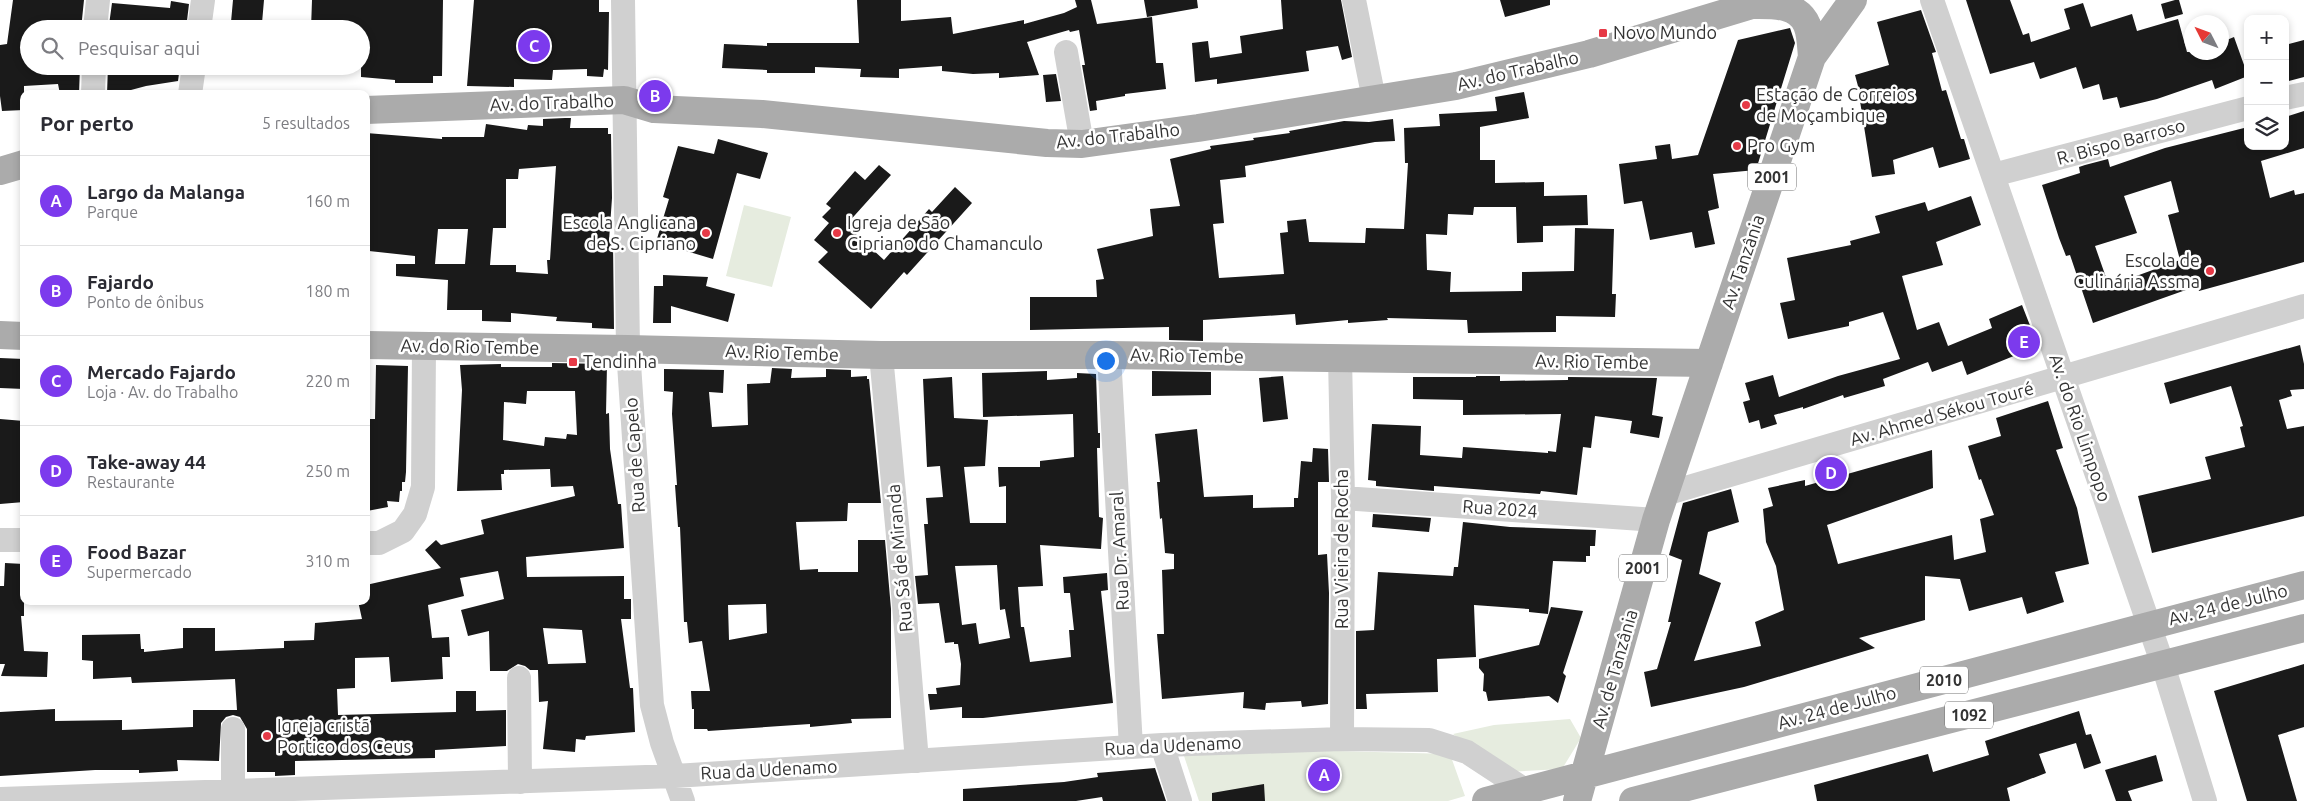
<!DOCTYPE html>
<html lang="pt">
<head>
<meta charset="utf-8">
<style>
	:root { --surface:#fff; --page:#f7f7f7; --text:#2b2b33; --muted:#7c7c81; --line:#e1e1e2; --accent:#7c3aed }
	body { margin:0; font-family:Ubuntu,sans-serif; background:var(--page); color:var(--text) }
	.controls { position:absolute; right:15px; top:15px; display:grid; overflow:hidden; border-radius:10px; box-shadow:0 2px 8px #0003 }
	.controls button { width:45px; height:45px; display:grid; place-items:center; padding:0; border:0; border-bottom:1px solid var(--line); background:var(--surface); color:var(--text); font:25px sans-serif }
	.compass { position:absolute; left:2184px; top:15px; width:45px; height:45px; border-radius:50%; background:var(--surface); box-shadow:0 2px 8px #0003; rotate:312deg }
	.you { position:absolute; left:1105px; top:360px; width:18px; height:18px; margin:-12px; border:4px solid #fff; border-radius:50%; background:#1a73e8; box-shadow:0 0 0 8px #1a73e833 }
	.badge { display:grid; place-items:center; width:32px; height:32px; border-radius:50%; background:var(--accent); color:#fff; font-size:16px; font-weight:700 }
	.pin { position:absolute; translate:-50% -50%; border:2px solid #fff; box-shadow:0 1px 5px #0006 }
	.list { margin:0; padding:0; list-style:none }
	h2 { display:flex; justify-content:space-between; align-items:center; height:65px; margin:0; padding:0 20px; font-size:21px }
	h2 small { font-size:16px; font-weight:400; color:var(--muted) }
	.list li { display:grid; grid-template-columns:32px 1fr auto; gap:15px; align-items:center; box-sizing:border-box; height:90px; padding:0 20px; border-top:1px solid var(--line) }
	.list b { display:block; font-size:19px; white-space:nowrap }
	.list p { margin:0; font-size:16px; white-space:nowrap; color:var(--muted) }
	.list em { font-size:16px; font-style:normal; color:var(--muted) }
	.icon { flex:none; width:28px; height:28px; fill:none; stroke:currentColor; stroke-width:2; stroke-linecap:round; stroke-linejoin:round }
	.map { position:relative; flex:none; width:2304px; height:801px; overflow:hidden }
	.search { position:absolute; background:var(--surface); box-shadow:0 2px 8px #0003; left:20px; top:20px; width:350px; height:55px; display:flex; align-items:center; gap:12px; box-sizing:border-box; padding:0 18px; border-radius:28px; color:var(--muted); font-size:19px }
	.panel { position:absolute; background:var(--surface); box-shadow:0 2px 8px #0003; left:20px; top:90px; width:350px; height:515px; border-radius:10px }
	.map>svg:first-child { display:block }
	.green { fill:#e6ecdf }
	.building { fill:#1a1a1a; fill-rule:evenodd }
	.lines { fill:none; stroke-linecap:round; stroke-linejoin:round }
	.minor { stroke:#d0d0d0; stroke-width:24 }
	.major { stroke:#ababab; stroke-width:28 }
	.poi-dot { fill:#e63946; stroke:#fff; stroke-width:2 }
	.labels { text-anchor:middle; stroke-width:5; stroke-linejoin:round; paint-order:stroke }
	.shield { fill:#fff; stroke:#707070; stroke-width:1 }
	.shield-label { font-size:16px; font-weight:bold; fill:#333 }
	.poi-label { font-size:18px; fill:#333; stroke:#fff; text-anchor:start }
	.street-label { font-size:18px; fill:#333; stroke:#fff }
</style>
</head>
<body>
<div class="map">
<svg width="2304" height="801" viewBox="0 0 2304 801">
	<rect width="100%" height="100%" fill="#fff"/>
	<!-- green -->
	<path class="green" d="M 744,205 L 791,217 L 772,287 L 726,276 Z
		M 1570,719 L 1581,738 L 1562,769 L 1508,772 L 1453,734 L 1494,725 Z
		M 1181,747 L 1450,754 L 1465,796 L 1448,801 L 1199,801 Z"/>
	<!-- building -->
	<path class="building" d="M 13,0 L 84,0 L 81,29 L 29,29 L 29,66 L 80,66 L 79,94 L 60,94 L 58,84 L 24,86 L 24,110 L 2,111 L 0,96 L 0,45 L 7,44 Z
		M 233,0 L 264,0 L 262,23 L 231,22 Z
		M 312,0 L 443,0 L 442,76 L 433,76 L 433,83 L 395,83 L 395,80 L 361,77 L 361,29 L 311,29 Z
		M 474,0 L 599,0 L 599,12 L 609,12 L 608,70 L 604,69 L 603,77 L 587,76 L 587,69 L 553,70 L 552,80 L 514,79 L 514,87 L 467,86 Z
		M 857,0 L 901,0 L 901,21 L 951,17 L 953,34 L 1024,20 L 1024,24 L 1064,13 L 1077,7 L 1075,0 L 1091,0 L 1097,24 L 1152,17 L 1156,63 L 1163,63 L 1166,89 L 1125,94 L 1125,96 L 1096,101 L 1097,110 L 1090,111 L 1082,65 L 1085,65 L 1079,30 L 1070,32 L 1069,30 L 1027,42 L 1039,75 L 999,78 L 999,73 L 973,74 L 942,71 L 942,66 L 899,69 L 899,78 L 860,77 L 861,69 L 815,67 L 815,73 L 767,73 L 767,70 L 722,68 L 724,44 L 767,46 L 767,43 L 859,43 Z
		M 1144,0 L 1197,0 L 1198,8 L 1147,17 Z
		M 1281,0 L 1341,0 L 1352,57 L 1342,60 L 1338,46 L 1306,51 L 1309,71 L 1217,84 L 1217,79 L 1195,82 L 1192,43 L 1208,41 L 1210,58 L 1242,53 L 1240,36 L 1283,29 Z
		M 1500,0 L 1550,0 L 1550,5 L 1505,17 Z
		M 1966,0 L 2010,0 L 2023,35 L 2029,33 L 2031,42 L 2070,29 L 2064,9 L 2083,3 L 2091,27 L 2132,14 L 2137,31 L 2178,19 L 2187,52 L 2222,52 L 2222,42 L 2234,37 L 2248,76 L 2215,89 L 2212,80 L 2157,99 L 2120,108 L 2117,97 L 2103,100 L 2099,84 L 2083,89 L 2076,67 L 2040,79 L 2034,62 L 1990,74 Z
		M 2175,0 L 2179,0 L 2183,14 L 2165,19 L 2161,4 Z
		M 171,1 L 189,4 L 186,29 L 158,26 L 157,29 L 129,29 L 129,27 L 109,25 L 112,3 L 170,8 Z
		M 1921,10 L 1936,52 L 1932,53 L 1942,91 L 1946,90 L 1961,139 L 1964,139 L 1970,159 L 1939,168 L 1933,147 L 1893,160 L 1895,174 L 1872,177 L 1860,101 L 1862,101 L 1855,75 L 1889,65 L 1877,22 Z
		M 1790,28 L 1795,43 L 1756,170 L 1713,174 L 1719,208 L 1708,211 L 1715,244 L 1695,248 L 1692,232 L 1650,240 L 1642,201 L 1624,204 L 1619,164 L 1657,159 L 1655,146 L 1670,144 L 1672,159 L 1698,155 L 1738,40 Z
		M 2304,40 L 2304,77 L 2285,82 L 2285,45 Z
		M 108,66 L 180,66 L 178,81 L 146,86 L 116,94 L 107,94 Z
		M 1056,74 L 1061,101 L 1046,102 L 1043,75 Z
		M 1524,92 L 1529,118 L 1480,127 L 1480,160 L 1495,160 L 1495,183 L 1544,182 L 1544,196 L 1587,195 L 1588,225 L 1543,226 L 1543,242 L 1517,243 L 1516,207 L 1474,207 L 1473,215 L 1448,214 L 1447,235 L 1426,234 L 1427,270 L 1451,272 L 1450,292 L 1522,291 L 1522,272 L 1574,271 L 1575,228 L 1614,229 L 1612,294 L 1616,294 L 1615,317 L 1556,316 L 1556,332 L 1468,333 L 1467,320 L 1387,318 L 1388,320 L 1348,323 L 1348,320 L 1296,325 L 1295,314 L 1203,320 L 1203,341 L 1169,340 L 1169,327 L 1030,330 L 1030,297 L 1097,297 L 1096,280 L 1104,279 L 1097,249 L 1153,236 L 1150,209 L 1180,206 L 1170,159 L 1211,149 L 1210,146 L 1254,140 L 1253,138 L 1290,133 L 1289,131 L 1344,121 L 1369,122 L 1393,119 L 1395,141 L 1375,142 L 1245,166 L 1246,177 L 1220,180 L 1224,223 L 1213,224 L 1219,278 L 1284,274 L 1280,233 L 1288,232 L 1287,221 L 1306,219 L 1309,242 L 1365,243 L 1366,228 L 1404,229 L 1408,163 L 1405,163 L 1404,128 L 1440,126 L 1439,114 L 1497,111 L 1495,97 Z
		M 2304,111 L 2304,148 L 2261,161 L 2270,198 L 2294,190 L 2295,195 L 2304,193 L 2304,262 L 2199,291 L 2197,286 L 2093,323 L 2070,255 L 2066,256 L 2059,238 L 2042,185 L 2080,173 L 2079,167 L 2085,165 L 2108,159 L 2110,167 L 2165,148 L 2248,127 L 2248,146 L 2285,146 L 2285,117 ZM 2171,181 L 2179,212 L 2168,215 L 2180,260 L 2109,286 L 2095,246 L 2137,233 L 2124,196 Z
		M 565,118 L 571,118 L 570,128 L 608,128 L 608,134 L 611,134 L 612,198 L 609,241 L 613,241 L 614,329 L 592,328 L 592,323 L 556,321 L 557,317 L 511,313 L 511,322 L 482,321 L 482,310 L 447,310 L 448,280 L 396,276 L 396,264 L 415,264 L 415,256 L 369,251 L 369,243 L 366,243 L 366,133 L 442,139 L 442,137 L 484,137 L 486,124 L 527,130 L 528,125 L 543,126 L 543,119 ZM 556,166 L 550,260 L 547,260 L 548,274 L 516,272 L 516,265 L 490,265 L 493,228 L 506,228 L 506,179 L 518,179 L 519,169 ZM 438,229 L 468,229 L 465,264 L 435,264 Z
		M 718,139 L 768,153 L 760,179 L 737,173 L 713,259 L 656,242 L 669,199 L 663,197 L 678,146 L 714,154 Z
		M 879,165 L 891,175 L 846,225 L 884,260 L 929,209 L 932,212 L 955,187 L 972,203 L 907,275 L 904,272 L 871,309 L 818,262 L 828,252 L 814,240 L 829,223 L 822,217 L 831,208 L 826,204 L 855,171 L 865,180 Z
		M 1971,196 L 1981,225 L 1936,242 L 1943,265 L 1902,276 L 1917,330 L 1939,322 L 1948,346 L 1992,328 L 1989,319 L 2022,305 L 2038,346 L 1967,375 L 1962,361 L 1932,372 L 1928,362 L 1883,379 L 1885,386 L 1844,398 L 1843,395 L 1803,409 L 1803,407 L 1774,415 L 1777,424 L 1761,429 L 1759,420 L 1749,423 L 1743,402 L 1750,400 L 1745,383 L 1773,375 L 1779,397 L 1838,376 L 1900,359 L 1883,312 L 1849,322 L 1849,326 L 1788,339 L 1780,303 L 1795,300 L 1787,258 L 1851,245 L 1850,241 L 1880,233 L 1875,216 L 1925,202 L 1928,211 Z
		M 663,275 L 708,277 L 706,286 L 735,294 L 728,322 L 671,306 L 671,323 L 653,323 L 654,286 L 663,286 Z
		M 2300,345 L 2304,364 L 2304,389 L 2290,390 L 2292,396 L 2279,400 L 2287,429 L 2304,426 L 2304,516 L 2152,553 L 2138,496 L 2211,479 L 2205,457 L 2245,447 L 2240,427 L 2243,426 L 2231,386 L 2170,404 L 2164,383 Z
		M 0,358 L 24,359 L 24,389 L 0,388 Z
		M 552,363 L 607,364 L 606,414 L 609,413 L 610,449 L 618,504 L 621,504 L 624,548 L 526,557 L 527,577 L 624,576 L 624,599 L 631,599 L 631,619 L 621,619 L 630,688 L 633,688 L 635,732 L 586,736 L 585,740 L 576,739 L 575,752 L 543,749 L 548,701 L 539,702 L 538,670 L 530,670 L 525,666 L 518,664 L 507,671 L 490,671 L 489,631 L 468,636 L 461,610 L 504,599 L 498,571 L 460,578 L 464,596 L 428,605 L 432,638 L 449,637 L 450,657 L 442,657 L 443,679 L 391,682 L 389,657 L 355,658 L 355,688 L 337,689 L 338,715 L 456,712 L 456,691 L 476,691 L 476,711 L 506,710 L 506,746 L 435,750 L 435,758 L 295,761 L 295,775 L 275,776 L 275,772 L 247,772 L 247,729 L 240,717 L 233,715 L 226,717 L 221,723 L 219,761 L 177,760 L 178,771 L 139,773 L 139,770 L 95,770 L 0,776 L 0,712 L 55,709 L 55,721 L 122,720 L 122,730 L 193,727 L 193,710 L 237,710 L 235,679 L 132,683 L 131,677 L 93,679 L 93,661 L 82,660 L 82,635 L 140,634 L 141,649 L 144,649 L 144,652 L 183,648 L 183,628 L 215,628 L 215,651 L 284,648 L 284,641 L 314,640 L 315,623 L 362,619 L 358,601 L 366,601 L 366,585 L 441,568 L 425,550 L 436,540 L 441,545 L 484,534 L 481,520 L 575,496 L 573,486 L 551,487 L 550,469 L 504,470 L 504,474 L 501,474 L 502,490 L 457,491 L 462,390 L 460,365 L 501,364 L 501,367 L 552,367 ZM 527,391 L 575,391 L 577,435 L 567,434 L 566,439 L 545,437 L 544,446 L 503,440 L 504,402 L 526,404 ZM 543,628 L 582,630 L 586,663 L 548,664 Z
		M 376,365 L 408,366 L 406,472 L 405,482 L 402,482 L 402,491 L 400,491 L 399,502 L 387,501 L 388,507 L 367,511 L 366,419 L 375,419 Z
		M 772,368 L 792,369 L 791,378 L 826,377 L 826,369 L 851,370 L 851,377 L 867,376 L 867,379 L 869,379 L 881,503 L 848,503 L 847,521 L 796,522 L 800,570 L 818,569 L 818,572 L 858,572 L 858,540 L 885,540 L 891,609 L 891,718 L 851,719 L 852,723 L 810,727 L 810,724 L 708,731 L 707,729 L 694,729 L 694,709 L 692,709 L 691,691 L 710,691 L 702,641 L 689,643 L 687,622 L 684,622 L 680,527 L 678,527 L 675,485 L 677,485 L 672,414 L 673,392 L 664,391 L 664,369 L 724,370 L 723,393 L 709,392 L 712,427 L 748,425 L 747,384 L 770,383 ZM 766,604 L 767,633 L 729,640 L 728,605 Z
		M 1047,371 L 1047,380 L 1077,378 L 1077,373 L 1096,374 L 1098,433 L 1100,433 L 1100,448 L 1097,448 L 1099,517 L 1103,518 L 1101,549 L 1040,545 L 1043,586 L 1018,587 L 1021,627 L 1024,627 L 1030,662 L 1071,657 L 1069,630 L 1074,630 L 1070,593 L 1064,593 L 1063,577 L 1107,573 L 1108,590 L 1101,591 L 1113,703 L 983,718 L 962,718 L 962,707 L 930,710 L 928,694 L 937,694 L 936,688 L 960,685 L 961,664 L 958,644 L 954,644 L 954,642 L 945,643 L 939,603 L 918,604 L 915,576 L 928,575 L 924,524 L 928,524 L 926,498 L 943,497 L 940,466 L 927,467 L 923,379 L 952,377 L 954,418 L 988,420 L 985,466 L 964,467 L 970,523 L 1006,523 L 1006,486 L 999,487 L 998,467 L 1040,467 L 1040,461 L 1074,457 L 1073,414 L 983,417 L 982,373 ZM 997,565 L 1000,610 L 1005,609 L 1010,638 L 979,644 L 976,623 L 962,625 L 955,566 Z
		M 1152,371 L 1211,372 L 1211,395 L 1152,396 Z
		M 1283,376 L 1288,419 L 1263,422 L 1259,378 Z
		M 1476,376 L 1500,376 L 1500,381 L 1568,380 L 1568,377 L 1657,378 L 1652,415 L 1663,417 L 1659,438 L 1630,433 L 1632,421 L 1595,416 L 1591,448 L 1583,447 L 1577,495 L 1541,491 L 1540,494 L 1434,486 L 1434,491 L 1376,486 L 1376,481 L 1368,480 L 1372,424 L 1421,426 L 1420,455 L 1462,458 L 1463,447 L 1548,453 L 1548,451 L 1556,452 L 1561,414 L 1463,415 L 1463,400 L 1413,399 L 1413,377 L 1476,377 Z
		M 2048,401 L 2063,448 L 2056,450 L 2077,508 L 2089,564 L 2055,572 L 2064,602 L 2027,614 L 2022,597 L 1969,611 L 1960,579 L 1925,576 L 1925,620 L 1859,638 L 1875,648 L 1744,687 L 1651,707 L 1644,672 L 1657,669 L 1671,622 L 1668,622 L 1682,560 L 1669,555 L 1683,503 L 1731,489 L 1739,522 L 1708,532 L 1699,574 L 1721,583 L 1694,661 L 1761,646 L 1755,622 L 1784,610 L 1776,566 L 1766,542 L 1763,509 L 1773,506 L 1768,488 L 1805,480 L 1805,486 L 1932,450 L 1933,488 L 1827,525 L 1838,564 L 1952,535 L 1954,560 L 1986,552 L 1980,519 L 1994,515 L 1981,479 L 1979,480 L 1968,446 L 2001,436 L 1996,418 Z
		M 0,419 L 24,421 L 24,502 L 0,504 Z
		M 1197,429 L 1204,497 L 1253,495 L 1253,508 L 1294,507 L 1294,498 L 1298,498 L 1301,461 L 1312,462 L 1313,448 L 1328,449 L 1329,482 L 1318,482 L 1318,555 L 1327,554 L 1329,593 L 1328,704 L 1302,707 L 1301,701 L 1266,703 L 1265,710 L 1243,708 L 1244,692 L 1162,699 L 1157,634 L 1164,634 L 1162,570 L 1174,569 L 1174,554 L 1165,553 L 1162,518 L 1160,519 L 1157,482 L 1160,482 L 1155,434 Z
		M 1373,514 L 1431,518 L 1429,532 L 1372,527 Z
		M 1463,522 L 1510,527 L 1596,530 L 1595,546 L 1590,546 L 1590,556 L 1586,556 L 1586,562 L 1553,561 L 1548,614 L 1529,612 L 1529,609 L 1474,605 L 1476,657 L 1437,659 L 1438,692 L 1366,694 L 1367,709 L 1356,709 L 1356,631 L 1374,630 L 1378,572 L 1453,576 L 1454,567 L 1458,567 Z
		M 5,563 L 24,564 L 24,616 L 21,616 L 24,651 L 48,652 L 47,677 L 1,676 L 5,664 L 0,664 L 0,586 L 4,586 Z
		M 1551,607 L 1583,611 L 1563,673 L 1566,676 L 1558,703 L 1549,696 L 1488,701 L 1486,692 L 1483,691 L 1484,674 L 1479,668 L 1479,659 L 1539,645 Z
		M 2304,664 L 2304,727 L 2278,735 L 2297,801 L 2247,801 L 2214,691 Z
		M 2079,711 L 2086,735 L 2091,734 L 2101,763 L 2084,769 L 2076,743 L 2039,754 L 2046,773 L 2007,788 L 2010,801 L 1817,801 L 1814,785 L 1928,754 L 1933,772 L 1989,755 L 1985,741 Z
		M 2156,755 L 2163,781 L 2128,791 L 2132,801 L 2116,801 L 2105,770 Z
		M 1155,768 L 1166,801 L 1103,801 L 1102,797 L 1076,801 L 963,801 L 963,789 L 1064,782 L 1098,777 L 1097,773 Z
		M 1264,784 L 1265,801 L 1212,801 L 1212,793 Z"/>
	<g class="lines">
		<!-- minor -->
		<path class="minor" d="M 623,0 L 628,349 L 652,705 L 662,743 L 683,801
			M 1354,0 L 1374,99
			M 1932,0 L 2163,665 L 2205,801
			M 95,29 L 98,0
			M 199,29 L 203,0
			M 1066,52 L 1082,144
			M 93,94 L 94,66
			M 190,94 L 194,66
			M 2285,98 L 2304,94
			M 1993,175 L 2248,108
			M 881,355 L 900,557 L 917,761
			M 1109,355 L 1131,747
			M 1340,358 L 1343,498 L 1342,739
			M 1665,494 L 2304,306
			M 1343,498 L 1656,520
			M 0,540 L 24,540
			M 366,543 L 379,543 L 403,531 L 415,514 L 423,487 L 424,346
			M 519,678 L 520,782
			M 1162,745 L 1180,801
			M 233,792 L 233,729
			M 0,799 L 675,776 L 1162,745 L 1342,739 L 1429,740 L 1467,752 L 1525,790 L 1526,801"/>
		<!-- major -->
		<path class="major" d="M 1752,5 C 1771,5 1798,3 1807,25 C 1811,34 1811,47 1812,57
			M 366,110 L 624,100 L 654,109 L 762,114 L 1047,143 L 1082,144 L 1198,128 L 1456,86 L 1589,54 L 1768,0
			M 0,171 L 24,164
			M 0,335 L 24,336
			M 366,345 L 628,349 L 881,355 L 1109,355 L 1709,363
			M 1486,801 L 2304,585
			M 1577,801 L 1656,520 L 1812,57 L 1853,0
			M 1633,801 L 2304,628"/>
	</g>
	<!-- markers -->
	<g class="poi-dot">
		<rect x="1598" y="28" width="10" height="10" rx="2.5"/>
		<circle cx="1746" cy="105" r="5"/>
		<circle cx="1737" cy="146" r="5"/>
		<circle cx="706" cy="233" r="5"/>
		<circle cx="837" cy="233" r="5"/>
		<circle cx="2210" cy="271" r="5"/>
		<rect x="568" y="357" width="10" height="10" rx="2.5"/>
		<circle cx="267" cy="736" r="5"/>
	</g>
	<g class="labels">
		<!-- shield labels -->
		<g class="shield">
			<rect x="1748" y="163.5" width="48" height="27" rx="4"/>
			<rect x="1619" y="554.5" width="48" height="27" rx="4"/>
			<rect x="1920" y="666.5" width="48" height="27" rx="4"/>
			<rect x="1945" y="701.5" width="48" height="27" rx="4"/>
		</g>
		<g class="shield-label">
			<text x="1772" y="183">2001</text>
			<text x="1643" y="574">2001</text>
			<text x="1944" y="686">2010</text>
			<text x="1969" y="721">1092</text>
		</g>
		<!-- poi labels -->
		<g class="poi-label">
			<text x="1613" y="39">Novo Mundo</text>
			<text x="1756" y="101">Estação de Correios<tspan x="1756" dy="21">de Moçambique</tspan></text>
			<text x="1747" y="152">Pro Gym</text>
			<text x="696" y="229" text-anchor="end">Escola Anglicana<tspan x="696" dy="21">de S. Cipriano</tspan></text>
			<text x="847" y="229">Igreja de São<tspan x="847" dy="21">Cipriano do Chamanculo</tspan></text>
			<text x="2200" y="267" text-anchor="end">Escola de<tspan x="2200" dy="21">Culinária Assma</tspan></text>
			<text x="583" y="368">Tendinha</text>
			<text x="277" y="732">Igreja cristã<tspan x="277" dy="21">Portico dos Ceus</tspan></text>
		</g>
		<!-- street labels -->
		<g class="street-label">
			<text transform="translate(1518 71) rotate(-13)" y="6">Av. do Trabalho</text>
			<text transform="translate(552 103) rotate(-2)" y="6">Av. do Trabalho</text>
			<text transform="translate(1118 136) rotate(-6)" y="6">Av. do Trabalho</text>
			<text transform="translate(2121 142) rotate(-15)" y="6">R. Bispo Barroso</text>
			<text transform="translate(1743 262) rotate(-71)" y="6">Av. Tanzânia</text>
			<text transform="translate(470 347) rotate(1)" y="6">Av. do Rio Tembe</text>
			<text transform="translate(782 353) rotate(2)" y="6">Av. Rio Tembe</text>
			<text transform="translate(1187 356) rotate(1)" y="6">Av. Rio Tembe</text>
			<text transform="translate(1592 362) rotate(1)" y="6">Av. Rio Tembe</text>
			<text transform="translate(1942 414) rotate(-16)" y="6">Av. Ahmed Sékou Touré</text>
			<text transform="translate(2080 428) rotate(71)" y="6">Av. do Rio Limpopo</text>
			<text transform="translate(635 455) rotate(-94)" y="6">Rua de Capelo</text>
			<text transform="translate(1500 509) rotate(4)" y="6">Rua 2024</text>
			<text transform="translate(1342 549) rotate(-90)" y="6">Rua Vieira de Rocha</text>
			<text transform="translate(1120 551) rotate(-93)" y="6">Rua Dr. Amaral</text>
			<text transform="translate(900 558) rotate(-95)" y="6">Rua Sá de Miranda</text>
			<text transform="translate(2228 605) rotate(-14)" y="6">Av. 24 de Julho</text>
			<text transform="translate(1615 669) rotate(-74)" y="6">Av. de Tanzânia</text>
			<text transform="translate(1837 708) rotate(-15)" y="6">Av. 24 de Julho</text>
			<text transform="translate(1173 746) rotate(-3)" y="6">Rua da Udenamo</text>
			<text transform="translate(769 770) rotate(-3)" y="6">Rua da Udenamo</text>
		</g>
	</g>
</svg>
<div class="controls">
<button>+</button>
<button>−</button>
<button><svg class="icon" aria-label="layers" viewBox="0 0 24 24"><path d="M12 4l9 5-9 5-9-5zM3 14l9 5 9-5"/></svg></button>
</div>
<svg class="compass" viewBox="-18 -18 36 36"><path d="M0-13l5 13h-10z" fill="#e53935"/><path d="M0 13l5-13h-10z" fill="#7c7c81"/></svg>
<div class="you"></div>
<div class="pin badge" style="left:1324px;top:775px">A</div>
<div class="pin badge" style="left:655px;top:96px">B</div>
<div class="pin badge" style="left:534px;top:46px">C</div>
<div class="pin badge" style="left:1831px;top:473px">D</div>
<div class="pin badge" style="left:2024px;top:342px">E</div>
<div class="search"><svg class="icon" aria-label="search" viewBox="0 0 24 24"><circle cx="10" cy="10" r="6"/><path d="M15 15l6 6"/></svg>Pesquisar aqui</div>
<section class="panel">
<h2>Por perto<small>5 resultados</small></h2>
<ul class="list">
<li><span class="badge">A</span><div><b>Largo da Malanga</b><p>Parque</p></div><em>160 m</em></li>
<li><span class="badge">B</span><div><b>Fajardo</b><p>Ponto de ônibus</p></div><em>180 m</em></li>
<li><span class="badge">C</span><div><b>Mercado Fajardo</b><p>Loja · Av. do Trabalho</p></div><em>220 m</em></li>
<li><span class="badge">D</span><div><b>Take-away 44</b><p>Restaurante</p></div><em>250 m</em></li>
<li><span class="badge">E</span><div><b>Food Bazar</b><p>Supermercado</p></div><em>310 m</em></li>
</ul>
</section>
</div>
</body>
</html>
